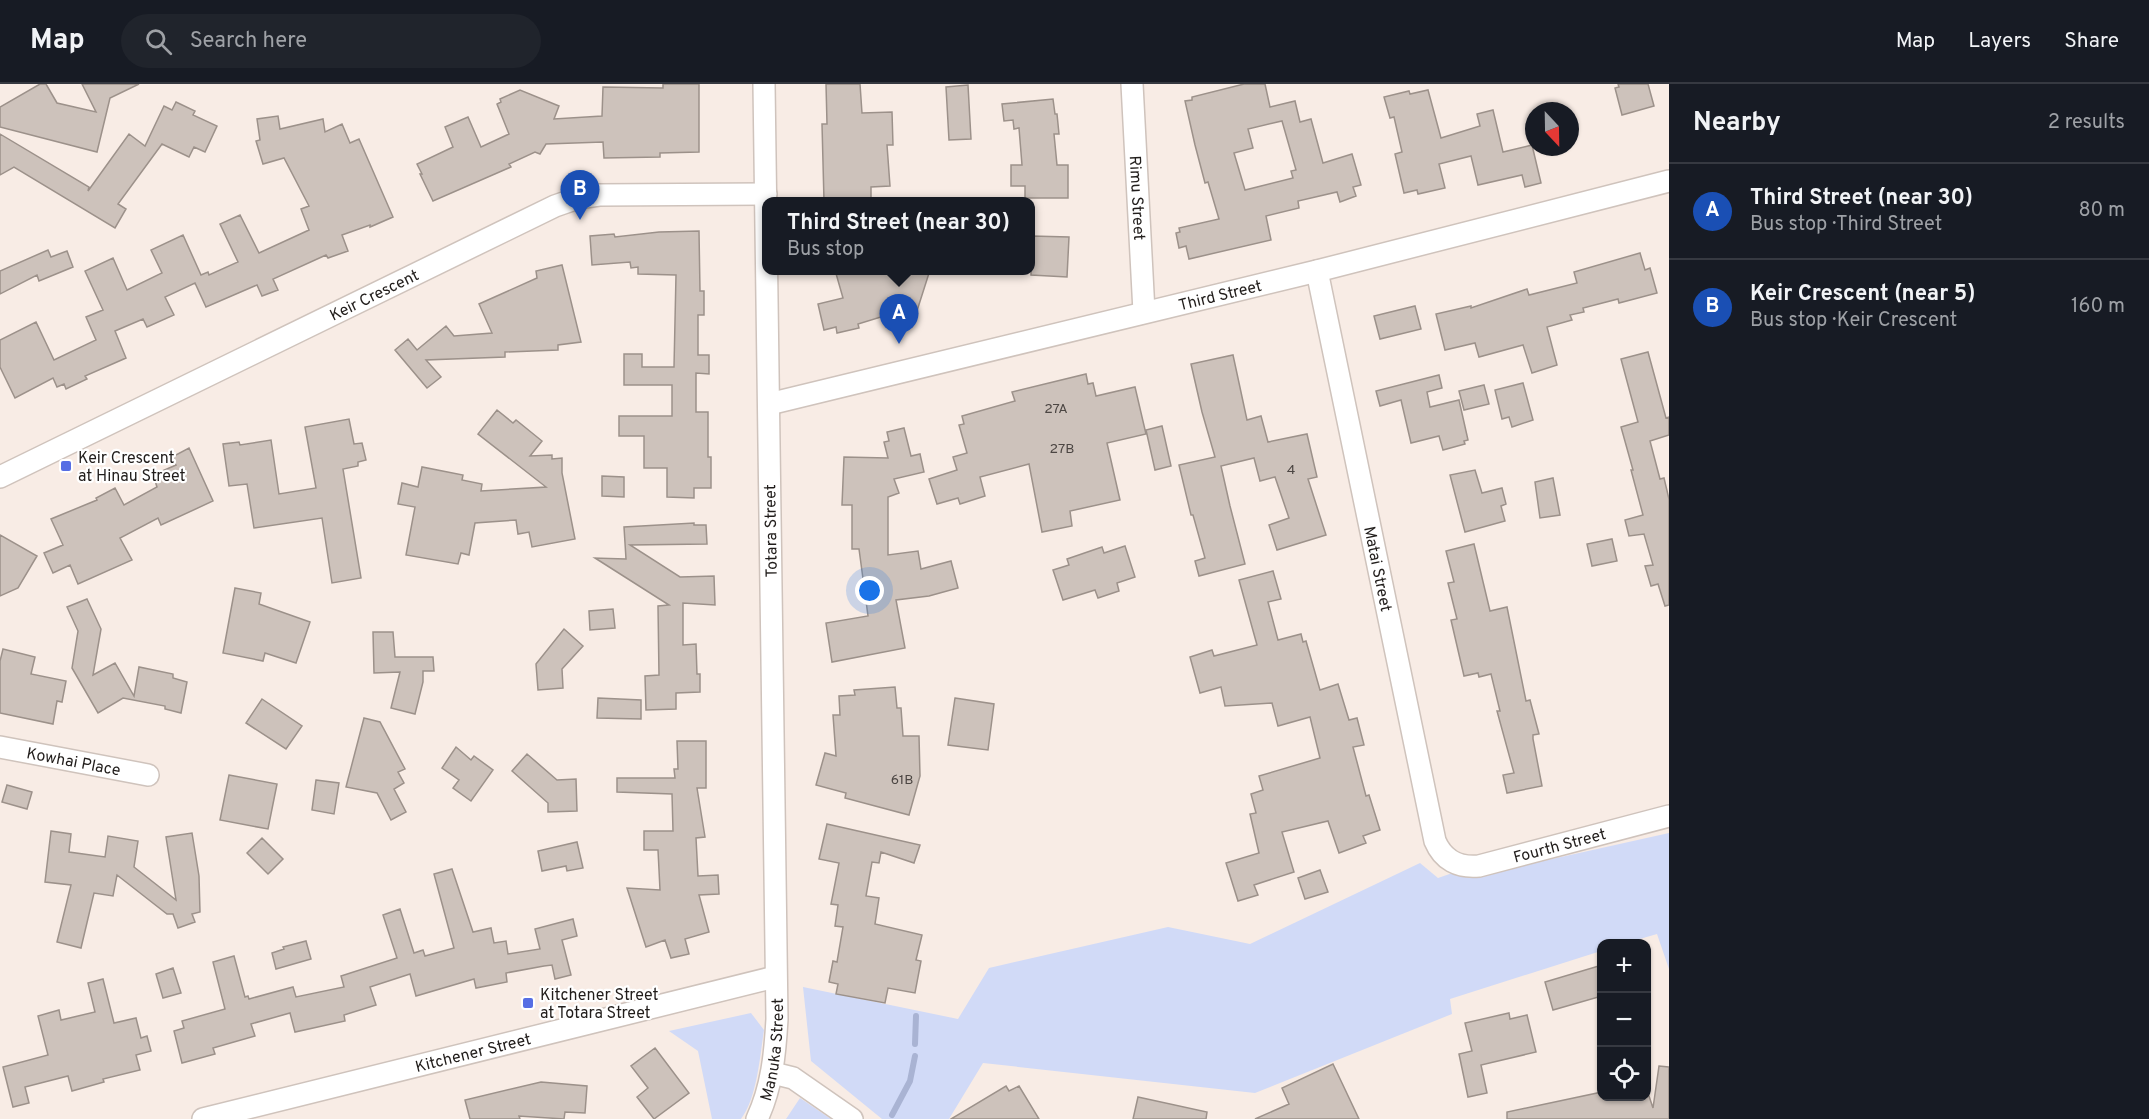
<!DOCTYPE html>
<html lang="en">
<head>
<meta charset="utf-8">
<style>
	:root { --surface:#171b24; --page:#20242c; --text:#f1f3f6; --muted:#9ea1a6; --line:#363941; --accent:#0f766e }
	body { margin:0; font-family:Overpass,sans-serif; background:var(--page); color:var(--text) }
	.controls { position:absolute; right:18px; bottom:18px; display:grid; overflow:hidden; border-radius:12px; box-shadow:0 2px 4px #0004 }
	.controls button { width:54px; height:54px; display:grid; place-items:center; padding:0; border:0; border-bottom:2px solid var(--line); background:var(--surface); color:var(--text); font:30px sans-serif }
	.compass { position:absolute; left:1525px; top:18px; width:54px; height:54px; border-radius:50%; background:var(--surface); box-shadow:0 2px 4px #0004; rotate:158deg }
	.you { position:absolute; left:870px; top:507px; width:21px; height:21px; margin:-15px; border:4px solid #fff; border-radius:50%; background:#1a73e8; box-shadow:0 0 0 9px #1a73e833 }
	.badge { display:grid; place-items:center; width:39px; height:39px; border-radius:50%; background:var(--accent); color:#fff; font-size:20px; font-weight:700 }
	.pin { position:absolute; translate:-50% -50px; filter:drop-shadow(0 2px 3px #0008) }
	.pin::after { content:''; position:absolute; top:32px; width:21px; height:18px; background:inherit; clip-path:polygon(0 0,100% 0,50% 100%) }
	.popup { position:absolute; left:762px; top:113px; width:273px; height:78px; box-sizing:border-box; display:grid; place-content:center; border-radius:12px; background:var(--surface); filter:drop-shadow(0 2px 4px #0005); font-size:20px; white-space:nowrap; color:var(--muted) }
	.popup b { font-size:22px; color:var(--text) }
	.popup::after { content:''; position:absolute; left:50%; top:100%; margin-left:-12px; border:12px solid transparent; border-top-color:var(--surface) }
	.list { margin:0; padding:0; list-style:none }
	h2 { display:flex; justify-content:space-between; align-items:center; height:78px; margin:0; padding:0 24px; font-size:26px }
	h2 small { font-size:20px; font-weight:400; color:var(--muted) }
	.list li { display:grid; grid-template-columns:39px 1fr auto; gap:18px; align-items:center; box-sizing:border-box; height:96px; padding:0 24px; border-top:2px solid var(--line) }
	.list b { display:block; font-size:22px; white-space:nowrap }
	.list p { margin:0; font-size:20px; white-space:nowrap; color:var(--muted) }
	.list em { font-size:20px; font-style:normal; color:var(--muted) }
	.icon { flex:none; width:33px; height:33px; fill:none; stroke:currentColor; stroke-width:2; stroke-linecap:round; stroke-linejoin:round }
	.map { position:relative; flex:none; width:1669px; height:1035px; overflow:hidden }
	header { display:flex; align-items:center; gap:36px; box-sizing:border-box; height:84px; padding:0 30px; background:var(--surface); border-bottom:2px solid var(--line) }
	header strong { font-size:28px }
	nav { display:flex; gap:33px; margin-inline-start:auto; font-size:21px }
	.search { width:420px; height:54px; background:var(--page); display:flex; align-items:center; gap:15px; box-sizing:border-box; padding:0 21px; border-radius:33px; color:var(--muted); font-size:22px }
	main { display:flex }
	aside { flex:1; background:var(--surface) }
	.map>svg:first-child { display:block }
	.green { fill:#d1daf7 }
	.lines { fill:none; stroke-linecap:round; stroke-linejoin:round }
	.stream { stroke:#a9b3d3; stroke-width:6 }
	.building { fill:#cdc2bb; stroke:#9c918a; stroke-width:1.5; fill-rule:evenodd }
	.minor-casing { stroke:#cfc3bc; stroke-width:24 }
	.minor { stroke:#fff; stroke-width:21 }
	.poi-dot { fill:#566ee4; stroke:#fff; stroke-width:2 }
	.labels { text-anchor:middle; stroke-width:4.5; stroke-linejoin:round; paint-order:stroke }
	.number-label { font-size:14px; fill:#4c4643 }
	.street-label { font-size:16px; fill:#211d1b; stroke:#fff }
	.poi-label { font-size:16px; fill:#211d1b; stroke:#fff; text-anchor:start }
</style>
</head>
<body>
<header>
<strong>Map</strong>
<div class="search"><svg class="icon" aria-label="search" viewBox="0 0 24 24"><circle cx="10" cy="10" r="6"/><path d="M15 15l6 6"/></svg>Search here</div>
<nav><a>Map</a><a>Layers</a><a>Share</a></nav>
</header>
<main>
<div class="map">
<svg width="1669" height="1035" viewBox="0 0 1669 1035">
	<rect width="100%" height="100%" fill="#f8ece5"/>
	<!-- green -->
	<path class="green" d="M 1669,749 L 1669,885 L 1657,850 L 1626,859 L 1602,860 L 1601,867 L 1450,915 L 1452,930 L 1255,1009 L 983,979 L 949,1035 L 882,1035 L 811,977 L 803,903 L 958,935 L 989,884 L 1168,843 L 1250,860 L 1420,779 L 1438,794 L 1467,784 L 1521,782 Z
		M 751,929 L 764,946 C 760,972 757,1014 741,1035 L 712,1035 L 698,967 L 669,947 Z
		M 800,1014 L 831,1035 L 786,1035 Z"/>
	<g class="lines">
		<!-- stream -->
		<path class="stream" d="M 915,960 L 916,932
			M 892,1031 L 910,997 L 915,972"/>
	</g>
	<!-- building -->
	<path class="building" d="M 40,0 L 46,0 L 57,19 L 96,28 L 82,0 L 139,0 L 110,14 L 97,68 L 0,43 L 0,23 Z
		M 663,0 L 699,0 L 699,68 L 660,69 L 660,73 L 604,74 L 603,58 L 546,60 L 540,70 L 535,68 L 509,80 L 511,83 L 433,117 L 420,90 L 422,90 L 417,80 L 453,63 L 445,43 L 468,33 L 481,63 L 509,50 L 497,20 L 501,18 L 500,15 L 520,6 L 559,22 L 554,35 L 602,32 L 603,3 L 663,4 Z
		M 826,0 L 860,0 L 862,29 L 892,28 L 893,61 L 887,61 L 890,102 L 871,103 L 871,117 L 824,117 L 822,40 L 827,40 Z
		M 1244,0 L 1265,0 L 1270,23 L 1295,17 L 1300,38 L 1311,35 L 1323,79 L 1352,70 L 1361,101 L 1353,103 L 1356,112 L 1340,118 L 1337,108 L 1298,117 L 1299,124 L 1266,132 L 1271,156 L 1189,175 L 1186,162 L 1179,164 L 1176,149 L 1180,148 L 1179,144 L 1219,135 L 1208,98 L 1205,99 L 1195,61 L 1185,17 L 1192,16 L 1192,13 ZM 1282,37 L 1296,86 L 1291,87 L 1293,94 L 1245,106 L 1234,69 L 1253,64 L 1248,45 Z
		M 1618,0 L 1648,0 L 1654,22 L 1622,31 L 1615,4 L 1619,3 Z
		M 968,1 L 971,55 L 949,56 L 946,3 Z
		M 1428,6 L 1441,54 L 1480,42 L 1477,30 L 1493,26 L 1503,68 L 1532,61 L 1541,99 L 1525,103 L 1522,91 L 1478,101 L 1471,72 L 1439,80 L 1445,104 L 1418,110 L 1417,106 L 1404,109 L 1395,70 L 1402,68 L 1394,33 L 1390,34 L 1384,13 L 1409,7 L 1410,10 Z
		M 1053,15 L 1055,30 L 1057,30 L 1059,50 L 1054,50 L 1057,81 L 1068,81 L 1068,114 L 1025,114 L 1025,102 L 1011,102 L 1011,81 L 1022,81 L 1019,44 L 1014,45 L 1013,36 L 1004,37 L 1002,20 Z
		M 176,18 L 195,27 L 193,31 L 217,42 L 205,68 L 194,63 L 189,73 L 162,60 L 118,120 L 126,125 L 115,144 L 14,83 L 0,91 L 0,50 L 89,103 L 88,107 L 129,50 L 145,62 L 164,22 L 172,26 Z
		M 278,32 L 280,45 L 323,35 L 325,48 L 342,40 L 350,59 L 359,55 L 393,133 L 370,143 L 370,141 L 342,151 L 348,167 L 328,174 L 326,171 L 273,195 L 278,206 L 262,212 L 257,201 L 206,223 L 195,199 L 165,213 L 174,231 L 147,243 L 143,235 L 115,247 L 126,274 L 85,292 L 87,295 L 66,305 L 64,300 L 57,303 L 53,294 L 15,314 L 0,283 L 0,256 L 36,238 L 54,276 L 96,256 L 86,233 L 103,226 L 85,187 L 113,174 L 127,206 L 162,189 L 151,166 L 183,151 L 201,191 L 208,188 L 209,191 L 238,178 L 220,140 L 240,131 L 259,169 L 309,146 L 301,125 L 309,122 L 284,74 L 263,80 L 256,57 L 260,56 L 257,35 Z
		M 699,147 L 700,207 L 704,207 L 704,231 L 698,231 L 698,271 L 709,271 L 709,290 L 696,289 L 696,328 L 708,328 L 708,373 L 711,373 L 711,404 L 694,404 L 694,414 L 667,413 L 667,384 L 644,384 L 644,352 L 619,352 L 619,332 L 672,332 L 672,301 L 624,301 L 624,270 L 642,270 L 642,283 L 674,283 L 676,191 L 638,190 L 638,183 L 631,184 L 630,178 L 592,181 L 590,152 L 614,150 L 615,153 L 659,148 Z
		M 1031,152 L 1069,153 L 1067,193 L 1031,191 Z
		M 48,166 L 51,173 L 67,167 L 73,183 L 39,197 L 37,191 L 0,210 L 0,187 Z
		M 1640,169 L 1645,186 L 1650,184 L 1657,209 L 1619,219 L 1618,215 L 1583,224 L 1584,228 L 1570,231 L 1572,236 L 1547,243 L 1557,281 L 1532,289 L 1523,261 L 1479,273 L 1475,259 L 1445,266 L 1436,230 L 1471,222 L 1471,224 L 1527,205 L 1529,211 L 1577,199 L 1574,188 Z
		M 562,181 L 581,258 L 558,261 L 558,266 L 505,268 L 505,273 L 426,276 L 441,293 L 427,304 L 395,266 L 408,255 L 417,266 L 446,242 L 454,252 L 492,249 L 479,220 L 537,194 L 536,187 Z
		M 835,186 L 930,186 L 915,233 L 897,228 L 858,240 L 859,244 L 837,249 L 836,243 L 824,246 L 818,220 L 843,214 Z
		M 1415,222 L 1421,245 L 1380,255 L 1374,232 Z
		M 1648,268 L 1666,334 L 1669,333 L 1669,351 L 1650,357 L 1660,395 L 1664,394 L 1669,415 L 1669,521 L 1665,522 L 1658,500 L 1651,502 L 1645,482 L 1653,481 L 1644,450 L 1629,452 L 1625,436 L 1643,431 L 1631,386 L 1633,386 L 1621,343 L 1638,338 L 1621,275 Z
		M 1233,271 L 1247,336 L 1261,332 L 1268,358 L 1307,350 L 1317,393 L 1308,395 L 1326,451 L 1277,466 L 1269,441 L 1289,434 L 1275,393 L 1260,397 L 1254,374 L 1221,382 L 1230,422 L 1245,480 L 1199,492 L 1195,477 L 1205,474 L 1193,431 L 1191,431 L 1179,381 L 1215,373 L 1202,328 L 1191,280 Z
		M 1086,290 L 1088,300 L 1093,299 L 1096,312 L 1135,303 L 1146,350 L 1107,359 L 1120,416 L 1070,427 L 1072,442 L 1042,448 L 1029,380 L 980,393 L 985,412 L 960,420 L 958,414 L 937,420 L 929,395 L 957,386 L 953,373 L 967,369 L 959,341 L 964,340 L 962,332 L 1015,317 L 1012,308 Z
		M 1439,291 L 1442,304 L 1427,308 L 1430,323 L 1459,316 L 1468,356 L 1464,357 L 1465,360 L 1443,366 L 1439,352 L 1411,359 L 1401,316 L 1380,322 L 1376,307 Z
		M 1523,299 L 1533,336 L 1512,343 L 1509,333 L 1502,335 L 1495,306 Z
		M 1484,301 L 1489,320 L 1464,326 L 1459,307 Z
		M 497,326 L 513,339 L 516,336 L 542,357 L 530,372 L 552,371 L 552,375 L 562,374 L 562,389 L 575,455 L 532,463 L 529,448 L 518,450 L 516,436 L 475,439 L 469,471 L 461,469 L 458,480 L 406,471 L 415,423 L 398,420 L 402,399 L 418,403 L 422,383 L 463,391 L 462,396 L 482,400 L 481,407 L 546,403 L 478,350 Z
		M 349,335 L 354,360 L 362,359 L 366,376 L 358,378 L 358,382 L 343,385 L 361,494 L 332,499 L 322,434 L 254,444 L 247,400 L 229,402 L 223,360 L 239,358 L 240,361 L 271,356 L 279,410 L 316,404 L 305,343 Z
		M 1162,342 L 1171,382 L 1155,386 L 1146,346 Z
		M 904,344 L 911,372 L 920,370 L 924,388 L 894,395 L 899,409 L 888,413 L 888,471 L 918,467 L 921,485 L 951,477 L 958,504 L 929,512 L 896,516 L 905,564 L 832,578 L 826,539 L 868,532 L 859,465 L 852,465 L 852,421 L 842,421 L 844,373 L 888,374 L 884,358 L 889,357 L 887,348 Z
		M 189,364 L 213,417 L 161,441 L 158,434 L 120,454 L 132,476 L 78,500 L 70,481 L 53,489 L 44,469 L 63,461 L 51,435 L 97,416 L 96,414 L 115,404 L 124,421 L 157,403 L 155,397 L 165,392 L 162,387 L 176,381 L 172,373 Z
		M 1475,386 L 1482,409 L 1502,404 L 1506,420 L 1501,422 L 1505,437 L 1465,448 L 1450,391 Z
		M 602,392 L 624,393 L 624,413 L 602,412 Z
		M 1553,394 L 1560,431 L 1540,434 L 1535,398 Z
		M 694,439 L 694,441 L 706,441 L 707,460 L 630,461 L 680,493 L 714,492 L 715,521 L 683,519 L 683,561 L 696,560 L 697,590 L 700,590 L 700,608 L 676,609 L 676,625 L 646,626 L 645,592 L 659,591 L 658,522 L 669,521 L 595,474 L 626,475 L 624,443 Z
		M 0,451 L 37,472 L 18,504 L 0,512 Z
		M 1612,455 L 1617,477 L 1592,482 L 1587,460 Z
		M 1474,460 L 1490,527 L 1507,523 L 1526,617 L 1530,616 L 1539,650 L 1533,651 L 1533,655 L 1542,702 L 1507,709 L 1503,691 L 1514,689 L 1497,627 L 1500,627 L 1491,590 L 1479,593 L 1478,589 L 1464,592 L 1451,536 L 1457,535 L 1448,499 L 1454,498 L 1446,467 Z
		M 1125,462 L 1135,493 L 1117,499 L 1119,507 L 1098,514 L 1095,506 L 1063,516 L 1053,486 L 1069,481 L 1067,475 L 1102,463 L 1104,469 Z
		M 1273,487 L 1281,515 L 1268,518 L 1278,556 L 1301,550 L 1303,558 L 1306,557 L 1320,606 L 1338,600 L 1349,636 L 1357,634 L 1364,661 L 1353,663 L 1366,712 L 1369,711 L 1380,746 L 1363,752 L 1366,759 L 1339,769 L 1328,737 L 1282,748 L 1294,788 L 1254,801 L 1258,811 L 1238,817 L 1226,779 L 1259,769 L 1250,730 L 1256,729 L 1251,710 L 1263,706 L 1259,692 L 1320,674 L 1310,633 L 1278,642 L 1272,619 L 1225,622 L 1221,603 L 1200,609 L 1190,573 L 1212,566 L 1214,572 L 1257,561 L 1239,496 Z
		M 235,504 L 261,509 L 259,520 L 310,538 L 296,579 L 265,569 L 263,577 L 223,569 Z
		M 87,515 L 101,545 L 93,591 L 115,579 L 134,612 L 139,583 L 173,590 L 173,594 L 187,598 L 181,629 L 165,625 L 165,622 L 123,614 L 98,629 L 72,584 L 78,547 L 67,523 Z
		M 613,525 L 615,544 L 590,546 L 589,527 Z
		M 564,545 L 583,562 L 562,585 L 563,604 L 538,606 L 536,580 Z
		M 373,548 L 393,548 L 395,573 L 433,573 L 434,587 L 423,587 L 423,598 L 415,630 L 391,624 L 400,588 L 374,589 Z
		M 3,565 L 35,573 L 31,590 L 66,597 L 62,618 L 57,617 L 53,640 L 0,629 L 0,577 Z
		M 895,603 L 897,624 L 901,624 L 903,652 L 919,652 L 920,692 L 909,731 L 845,714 L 846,709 L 816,701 L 825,669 L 836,672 L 833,631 L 840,631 L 839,612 L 855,611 L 854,606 Z
		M 598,614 L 641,616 L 641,635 L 597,634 Z
		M 955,614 L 994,620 L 988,666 L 948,661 Z
		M 262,615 L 302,642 L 286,665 L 246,639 Z
		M 364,634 L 380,638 L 405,685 L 398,688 L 404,699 L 394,705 L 406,728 L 391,736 L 377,709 L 346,703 Z
		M 677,657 L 706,657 L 706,704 L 697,704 L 705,753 L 696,754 L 698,792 L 718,791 L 719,810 L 699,811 L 709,848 L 685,855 L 689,870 L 671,874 L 665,856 L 646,863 L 627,804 L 660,806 L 658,766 L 644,766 L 644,747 L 673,747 L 672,710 L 617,708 L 617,694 L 675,694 L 674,685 L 678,685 Z
		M 456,663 L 471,676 L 474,672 L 493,686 L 471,717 L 453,704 L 459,696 L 442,684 Z
		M 527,670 L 557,696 L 576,695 L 577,727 L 548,728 L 548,719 L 512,687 Z
		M 229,691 L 277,700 L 268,745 L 220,736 Z
		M 316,696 L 339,699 L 334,730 L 312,726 Z
		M 7,701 L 32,708 L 27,725 L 2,718 Z
		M 827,740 L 920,761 L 914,779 L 881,768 L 879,779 L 872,778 L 866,812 L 879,814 L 875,840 L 922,851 L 916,876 L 921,877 L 915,909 L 888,904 L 885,919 L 836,910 L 838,900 L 829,898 L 833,877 L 837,878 L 843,843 L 835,842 L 838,821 L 831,820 L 839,779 L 819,775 Z
		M 51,747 L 71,750 L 69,768 L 105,773 L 108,752 L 138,757 L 134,783 L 176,816 L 166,753 L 192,749 L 199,792 L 200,828 L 192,830 L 195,838 L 178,844 L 173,830 L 167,830 L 117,791 L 113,812 L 94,809 L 81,864 L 57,858 L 71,801 L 45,798 Z
		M 262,754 L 283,775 L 268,790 L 247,769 Z
		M 577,758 L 583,784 L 567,787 L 566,782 L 542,787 L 538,767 Z
		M 452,785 L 473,848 L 491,844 L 494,859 L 506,857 L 508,870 L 540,865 L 535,845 L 573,835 L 577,852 L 562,856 L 571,891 L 555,895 L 552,881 L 544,882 L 506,889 L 507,898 L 476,904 L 474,895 L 416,912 L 410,890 L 370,903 L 376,921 L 344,931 L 345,937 L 295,948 L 290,929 L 251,940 L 255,952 L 213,964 L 215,970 L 182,979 L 174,947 L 184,944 L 182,937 L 225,925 L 213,878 L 234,872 L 245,913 L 248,912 L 249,915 L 293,903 L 296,913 L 344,903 L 341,892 L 397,874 L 383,831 L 400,825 L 414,869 L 423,866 L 425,872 L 454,864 L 434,790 Z
		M 1320,786 L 1328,808 L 1305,815 L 1298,794 Z
		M 306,857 L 311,875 L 276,885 L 272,869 L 284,865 L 283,863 Z
		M 1602,881 L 1602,912 L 1553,926 L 1545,898 Z
		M 173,884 L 181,909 L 163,914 L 156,890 Z
		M 103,895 L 114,939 L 136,934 L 141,954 L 147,952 L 151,967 L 136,971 L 140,986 L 103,995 L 104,998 L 72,1007 L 68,992 L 25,1003 L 29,1019 L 13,1023 L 3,983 L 48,971 L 38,932 L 59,926 L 61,936 L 95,928 L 88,899 Z
		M 1509,929 L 1510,935 L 1527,931 L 1536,968 L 1481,981 L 1487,1009 L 1468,1013 L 1459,970 L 1472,967 L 1465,939 Z
		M 655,964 L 689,1009 L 654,1035 L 637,1013 L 648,1004 L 631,982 Z
		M 1333,980 L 1359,1035 L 1255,1035 L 1289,1020 L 1282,1004 Z
		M 1659,982 L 1669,983 L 1669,1035 L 1507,1035 L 1507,1028 L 1602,1008 L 1602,1012 L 1649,1012 L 1653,1024 Z
		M 541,998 L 587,1002 L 585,1029 L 565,1028 L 564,1035 L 519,1032 L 520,1035 L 470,1035 L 465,1016 Z
		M 1006,1002 L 1009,1007 L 1019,1002 L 1039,1035 L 951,1035 Z
		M 1138,1013 L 1207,1028 L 1206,1035 L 1133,1035 Z"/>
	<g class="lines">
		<!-- minor casing -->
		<g class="minor-casing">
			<g id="minor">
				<path id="s1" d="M 1132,0 L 1144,228"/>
				<path id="s2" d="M 1317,187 L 1435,757 C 1443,776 1458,784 1479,782 L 1669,732"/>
				<path id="s3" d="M 769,320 L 1317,187 L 1669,97"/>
				<path id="s4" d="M 0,393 L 555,122 L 578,114 L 599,111 L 766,110"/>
				<path id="s5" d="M 0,663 L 148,691"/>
				<path d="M 773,989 L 793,994 L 852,1035"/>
				<path id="s6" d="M 203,1035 L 775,893"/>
				<path id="s7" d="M 757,1035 C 772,1003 775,970 777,935 L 764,0"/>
			</g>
		</g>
		<!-- minor -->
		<use href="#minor" class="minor"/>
	</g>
	<!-- markers -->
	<g class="poi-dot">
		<rect x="60" y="376" width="12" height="12" rx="3"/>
		<rect x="522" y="913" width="12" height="12" rx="3"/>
	</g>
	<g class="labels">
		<!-- number labels -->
		<g class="number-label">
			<text x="1056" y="329">27A</text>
			<text x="1062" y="369">27B</text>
			<text x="1291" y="390">4</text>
			<text x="902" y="700">61B</text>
		</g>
		<!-- street labels -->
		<g class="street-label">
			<text dy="6" stroke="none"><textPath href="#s1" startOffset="114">Rimu Street</textPath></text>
			<text dy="6" stroke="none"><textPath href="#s3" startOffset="464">Third Street</textPath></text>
			<text dy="6" stroke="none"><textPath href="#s4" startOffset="416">Keir Crescent</textPath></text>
			<text transform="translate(770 447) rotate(-91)" y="6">Totara Street</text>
			<text dy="6" stroke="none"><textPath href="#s2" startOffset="304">Matai Street</textPath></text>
			<text dy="6" stroke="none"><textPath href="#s5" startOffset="75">Kowhai Place</textPath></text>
			<text dy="6" stroke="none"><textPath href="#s2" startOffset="720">Fourth Street</textPath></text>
			<text dy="6" stroke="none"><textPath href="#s7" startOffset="72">Manuka Street</textPath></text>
			<text dy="6" stroke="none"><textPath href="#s6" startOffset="278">Kitchener Street</textPath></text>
		</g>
		<!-- poi labels -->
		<g class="poi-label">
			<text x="78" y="379">Keir Crescent<tspan x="78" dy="18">at Hinau Street</tspan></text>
			<text x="540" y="916">Kitchener Street<tspan x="540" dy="18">at Totara Street</tspan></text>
		</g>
	</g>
</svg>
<div class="controls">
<button>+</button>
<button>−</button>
<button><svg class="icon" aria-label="locate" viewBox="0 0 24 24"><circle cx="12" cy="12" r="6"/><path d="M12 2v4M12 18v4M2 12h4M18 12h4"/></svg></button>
</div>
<svg class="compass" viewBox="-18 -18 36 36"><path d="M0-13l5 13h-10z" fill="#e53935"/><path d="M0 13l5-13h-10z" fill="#9ea1a6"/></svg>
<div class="you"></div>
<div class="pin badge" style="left:899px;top:260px;background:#1a4fb4">A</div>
<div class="popup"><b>Third Street (near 30)</b>Bus stop</div>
<div class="pin badge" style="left:580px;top:136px;background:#1a4fb4">B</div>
</div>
<aside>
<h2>Nearby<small>2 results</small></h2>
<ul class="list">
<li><span class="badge" style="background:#1a4fb4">A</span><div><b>Third Street (near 30)</b><p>Bus stop · Third Street</p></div><em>80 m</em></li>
<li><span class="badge" style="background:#1a4fb4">B</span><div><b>Keir Crescent (near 5)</b><p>Bus stop · Keir Crescent</p></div><em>160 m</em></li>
</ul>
</aside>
</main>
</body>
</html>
